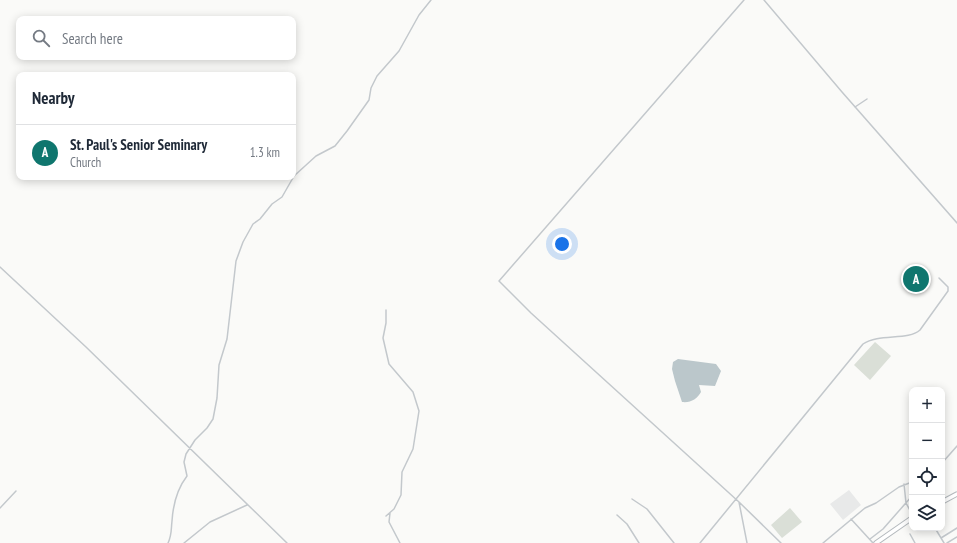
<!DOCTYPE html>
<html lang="en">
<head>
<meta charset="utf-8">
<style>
	:root { --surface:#fff; --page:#f6f6f7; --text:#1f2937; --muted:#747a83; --line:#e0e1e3; --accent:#0f766e }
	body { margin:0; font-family:"PT Sans Narrow",sans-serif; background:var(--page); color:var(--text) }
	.controls { position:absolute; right:12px; bottom:12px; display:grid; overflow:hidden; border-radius:8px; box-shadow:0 2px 10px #0003 }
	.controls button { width:36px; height:36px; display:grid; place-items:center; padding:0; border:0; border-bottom:1px solid var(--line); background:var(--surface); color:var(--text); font:20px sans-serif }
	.you { position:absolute; left:562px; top:244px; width:14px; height:14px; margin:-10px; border:3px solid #fff; border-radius:50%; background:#1a73e8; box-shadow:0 0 0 6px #1a73e833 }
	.badge { display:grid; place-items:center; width:26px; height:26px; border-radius:50%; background:var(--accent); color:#fff; font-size:13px; font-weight:700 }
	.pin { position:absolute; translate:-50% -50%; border:2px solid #fff; box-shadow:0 1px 4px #0006 }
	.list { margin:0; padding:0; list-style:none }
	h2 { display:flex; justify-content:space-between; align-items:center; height:52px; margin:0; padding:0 16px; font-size:17px }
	h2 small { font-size:13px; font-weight:400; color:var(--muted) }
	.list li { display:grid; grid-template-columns:26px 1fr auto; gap:12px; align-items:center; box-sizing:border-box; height:56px; padding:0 16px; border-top:1px solid var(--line) }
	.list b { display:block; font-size:15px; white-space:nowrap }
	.list p { margin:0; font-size:13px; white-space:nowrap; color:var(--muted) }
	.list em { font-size:13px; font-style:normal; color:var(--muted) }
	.icon { flex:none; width:22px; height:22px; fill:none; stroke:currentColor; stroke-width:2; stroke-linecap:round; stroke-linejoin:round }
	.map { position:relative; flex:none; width:957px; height:543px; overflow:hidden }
	.search { position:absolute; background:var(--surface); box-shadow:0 2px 10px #0003; left:16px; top:16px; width:280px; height:44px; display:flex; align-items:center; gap:10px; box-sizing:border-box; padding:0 14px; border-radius:8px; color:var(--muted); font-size:15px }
	.panel { position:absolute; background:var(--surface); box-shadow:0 2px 10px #0003; left:16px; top:72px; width:280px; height:108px; border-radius:8px }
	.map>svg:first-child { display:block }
	.built { fill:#e8e9e9 }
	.green { fill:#dadfd7 }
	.water { fill:#bbc7cb }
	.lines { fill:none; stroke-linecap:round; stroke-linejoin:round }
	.trunk-casing { stroke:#b4b9bd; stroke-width:5.5 }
	.minor { stroke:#c3c8cc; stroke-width:1.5 }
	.trunk { stroke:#fff; stroke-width:3.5 }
</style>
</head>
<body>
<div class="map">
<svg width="957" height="543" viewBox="0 0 957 543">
	<rect width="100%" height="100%" fill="#fafaf8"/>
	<!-- built -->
	<path class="built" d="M 849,490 L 861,505 L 843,520 L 830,504 Z"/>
	<!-- green -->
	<path class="green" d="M 875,342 L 891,356 L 870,380 L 854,365 Z
		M 790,508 L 802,522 L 782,538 L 771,525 Z"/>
	<!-- water -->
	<path class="water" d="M 678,359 L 716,364 L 721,371 L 715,386 L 699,385 L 701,392 C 697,399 691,403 682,402 L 675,381 L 672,369 L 673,362 Z"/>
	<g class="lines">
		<!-- trunk casing -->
		<g class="trunk-casing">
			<path id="trunk" d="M 942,502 L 957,494
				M 876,543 L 912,518"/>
		</g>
		<!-- minor -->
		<path class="minor" d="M 744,0 L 499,281 L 531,313 L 739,502 L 781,543
			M 764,0 L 842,92 L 957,223
			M 855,107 L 867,99
			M 0,267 L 86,347 L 287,543
			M 942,463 L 957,446
			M 904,484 L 906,503 L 912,514
			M 632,499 L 647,509 L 674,543
			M 739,502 L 747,543
			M 0,508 L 16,491
			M 390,513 L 389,522 L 400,543
			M 617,515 L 627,524 L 639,543
			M 386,516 L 394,509 L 401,495 L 402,472 L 413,449 L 419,411 L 413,392 L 389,364 L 383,338 L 386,323 L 386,310
			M 851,519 L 873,543
			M 935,528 L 944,543
			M 910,534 L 915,543
			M 941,538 L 957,528
			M 870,539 L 883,529 L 912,496
			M 168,543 C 172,535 171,529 172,521 C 173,505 177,489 187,476 L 184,462 L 186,454 L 195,440 L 207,428 L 213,419 L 217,398 L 219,365 L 227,339 L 236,261 L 243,242 L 253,224 L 260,219 L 272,204 L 282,197 L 294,176 L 316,156 L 335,146 L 347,131 L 369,100 L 371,88 L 377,76 L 399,51 L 419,15 L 431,0
			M 184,543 L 210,522 L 247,505
			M 700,543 L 863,344 C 879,333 908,341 920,330 L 948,291 L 948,287 L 939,278
			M 823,543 L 865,508 L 876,503 L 899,487 L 912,482
			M 947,543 L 957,537"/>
		<!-- trunk -->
		<use href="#trunk" class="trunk"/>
	</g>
</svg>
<div class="controls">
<button>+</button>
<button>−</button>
<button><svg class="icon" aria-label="locate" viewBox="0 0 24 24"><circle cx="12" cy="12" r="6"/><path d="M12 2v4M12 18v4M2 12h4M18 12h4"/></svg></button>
<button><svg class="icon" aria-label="layers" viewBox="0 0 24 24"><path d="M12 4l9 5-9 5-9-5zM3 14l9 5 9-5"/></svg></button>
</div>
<div class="you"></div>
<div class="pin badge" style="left:916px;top:279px">A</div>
<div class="search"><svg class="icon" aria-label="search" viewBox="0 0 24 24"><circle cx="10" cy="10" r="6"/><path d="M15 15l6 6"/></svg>Search here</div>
<section class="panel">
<h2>Nearby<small></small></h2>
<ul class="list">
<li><span class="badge">A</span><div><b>St. Paul's Senior Seminary</b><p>Church</p></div><em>1.3 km</em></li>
</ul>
</section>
</div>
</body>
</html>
